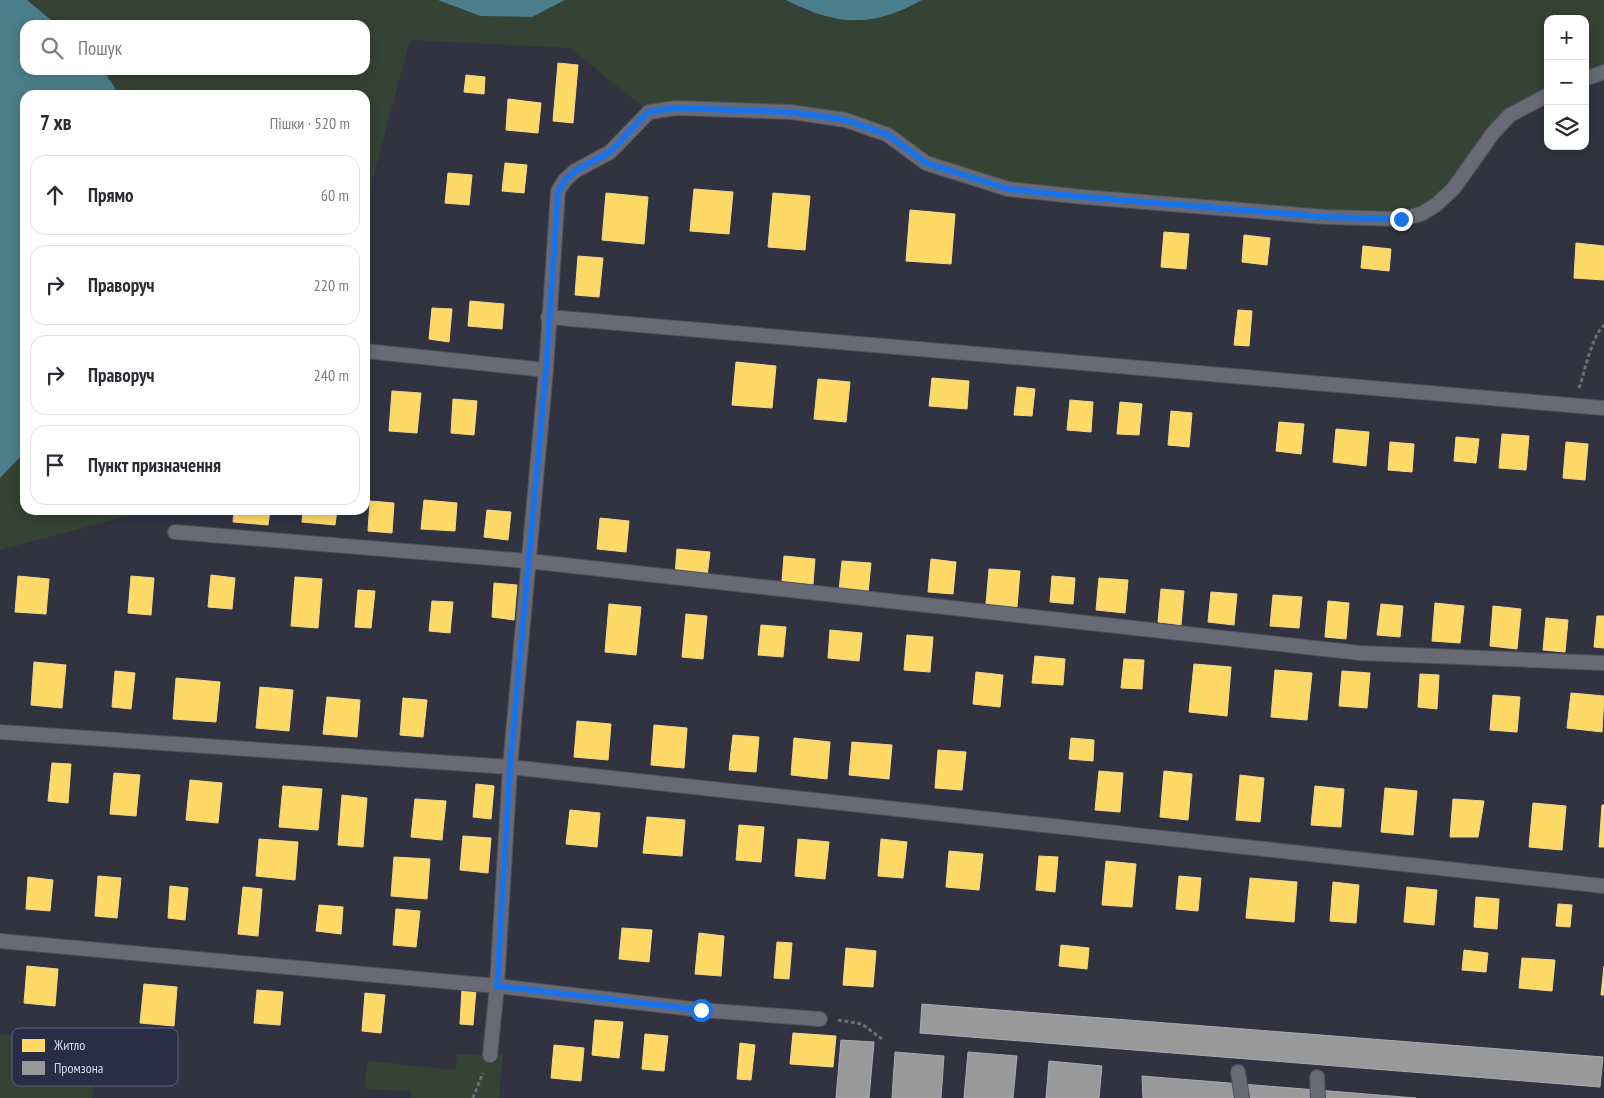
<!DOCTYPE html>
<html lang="uk">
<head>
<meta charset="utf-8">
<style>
	:root { --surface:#fff; --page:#f2f2f3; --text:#2b2b33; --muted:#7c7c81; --line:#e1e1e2 }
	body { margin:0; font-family:"PT Sans Narrow",sans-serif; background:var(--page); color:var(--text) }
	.controls { position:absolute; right:15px; top:15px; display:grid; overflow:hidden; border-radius:10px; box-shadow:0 2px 12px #0003 }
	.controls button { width:45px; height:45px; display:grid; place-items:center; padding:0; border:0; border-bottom:1px solid var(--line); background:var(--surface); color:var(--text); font:25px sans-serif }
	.stop { position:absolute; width:15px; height:15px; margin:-11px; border:4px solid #1a73e8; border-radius:50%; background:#fff }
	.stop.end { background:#1a73e8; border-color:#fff; box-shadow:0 1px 5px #0008 }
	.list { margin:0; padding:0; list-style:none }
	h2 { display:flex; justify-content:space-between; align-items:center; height:65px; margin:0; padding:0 20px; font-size:21px }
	h2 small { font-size:16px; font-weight:400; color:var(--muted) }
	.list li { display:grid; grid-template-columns:32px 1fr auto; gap:15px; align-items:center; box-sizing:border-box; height:80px; margin:0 10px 10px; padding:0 10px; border:1px solid var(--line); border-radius:15px }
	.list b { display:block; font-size:19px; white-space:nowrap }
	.list em { font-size:16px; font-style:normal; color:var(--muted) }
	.icon { flex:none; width:28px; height:28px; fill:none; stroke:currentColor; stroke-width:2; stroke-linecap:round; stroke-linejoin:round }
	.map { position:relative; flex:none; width:1604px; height:1098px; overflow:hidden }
	.search { position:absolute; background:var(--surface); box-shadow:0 2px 12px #0003; left:20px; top:20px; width:350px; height:55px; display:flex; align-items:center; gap:12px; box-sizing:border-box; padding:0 18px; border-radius:15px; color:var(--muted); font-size:19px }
	.panel { position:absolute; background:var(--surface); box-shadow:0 2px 12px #0003; left:20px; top:90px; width:350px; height:425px; border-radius:15px }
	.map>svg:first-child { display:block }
	.green { fill:#344334 }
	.water { fill:#4c7f8b }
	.homes { fill:#ffd966; stroke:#f2d88d }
	.industry { fill:#999; stroke:#aaabb0 }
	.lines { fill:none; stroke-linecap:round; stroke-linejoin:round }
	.lane-casing { stroke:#4f505d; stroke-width:16 }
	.path { stroke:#6b6d77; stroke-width:3; stroke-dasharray:4 2.5; stroke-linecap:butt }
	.lane { stroke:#686a76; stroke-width:14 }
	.route { stroke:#1a73e8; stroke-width:6 }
	.key { fill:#2a2d48; stroke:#5d6078; stroke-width:1 }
	.key-label { font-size:14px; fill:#d3d6e7 }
</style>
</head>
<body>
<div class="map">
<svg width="1604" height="1098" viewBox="0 0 1604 1098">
	<rect width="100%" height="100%" fill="#313341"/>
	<!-- green -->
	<path class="green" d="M 27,0 L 438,0 L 480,16 L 532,17 L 565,0 L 786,0 L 810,13 L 902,12 L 922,0 L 1604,0 L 1604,72 L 1585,79 L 1585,19 L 1548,19 L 1548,95 L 1510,116 L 1454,188 L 1401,219 L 1084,197 L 964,177 L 846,120 L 649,112 L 570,48 L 410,40 L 365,208 L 365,95 L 116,95 L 115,88 L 103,70 L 365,70 L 365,25 L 57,25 Z
		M 25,452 L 25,510 L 150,510 L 0,550 L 0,478 Z
		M 0,1034 L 100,1044 L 92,1098 L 0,1098 Z
		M 457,1054 L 503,1055 L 499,1098 L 411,1098 L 411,1091 L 364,1089 L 368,1061 L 456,1070 Z"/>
	<!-- water -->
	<path class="water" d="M 0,0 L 27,0 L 57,25 L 25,25 L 25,70 L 103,70 L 115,88 L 116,95 L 25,95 L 25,452 L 0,478 Z
		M 438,0 L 565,0 L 532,17 L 480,16 Z
		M 786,0 L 922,0 C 873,28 836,26 786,0 Z"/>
	<!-- homes -->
	<path class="homes" d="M 558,63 L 578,65 L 573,123 L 553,121 Z
		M 466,75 L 485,77 L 484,94 L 464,92 Z
		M 508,99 L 541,103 L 538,133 L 506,130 Z
		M 505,163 L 527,165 L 524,193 L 502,191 Z
		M 448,173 L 472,175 L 469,205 L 445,203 Z
		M 694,189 L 733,192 L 729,234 L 690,231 Z
		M 606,193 L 648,197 L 644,244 L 602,240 Z
		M 773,193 L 810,196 L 805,250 L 768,247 Z
		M 910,210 L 955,214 L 951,264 L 906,261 Z
		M 1164,232 L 1189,234 L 1186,269 L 1161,267 Z
		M 1244,235 L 1270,238 L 1267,265 L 1242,262 Z
		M 1576,243 L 1604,246 L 1604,280 L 1574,278 Z
		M 1363,246 L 1391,249 L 1389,271 L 1361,268 Z
		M 578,256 L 603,258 L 599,297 L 575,295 Z
		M 470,301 L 504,304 L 502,329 L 468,326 Z
		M 432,308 L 452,309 L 449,342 L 429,339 Z
		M 1238,310 L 1252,311 L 1249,346 L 1234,345 Z
		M 736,362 L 776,366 L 772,408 L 732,405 Z
		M 932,378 L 969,381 L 967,409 L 929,406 Z
		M 818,379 L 850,382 L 846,422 L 814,419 Z
		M 1017,387 L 1035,389 L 1032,416 L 1014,415 Z
		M 392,391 L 421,393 L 417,433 L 389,431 Z
		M 453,399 L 477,401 L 474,435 L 451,433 Z
		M 1070,400 L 1093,402 L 1091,432 L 1067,430 Z
		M 1120,402 L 1142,404 L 1139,435 L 1117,434 Z
		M 1171,411 L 1192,413 L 1189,447 L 1168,445 Z
		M 1279,422 L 1304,424 L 1301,454 L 1276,451 Z
		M 1336,429 L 1369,432 L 1366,466 L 1333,462 Z
		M 1502,434 L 1529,436 L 1526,470 L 1499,468 Z
		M 1456,437 L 1479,439 L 1476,463 L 1454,461 Z
		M 1390,442 L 1414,444 L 1412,472 L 1388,470 Z
		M 1566,442 L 1588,444 L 1585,480 L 1563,478 Z
		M 424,500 L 457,503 L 455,531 L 421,529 Z
		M 370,501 L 394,503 L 392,533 L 368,531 Z
		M 234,510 L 270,510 L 268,525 L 233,522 Z
		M 303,510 L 337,510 L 335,525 L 302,522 Z
		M 487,510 L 511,512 L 508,540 L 484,537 Z
		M 600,518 L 629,521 L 626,552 L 597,549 Z
		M 677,549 L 710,552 L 707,577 L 675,575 Z
		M 784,556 L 815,559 L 813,584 L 782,581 Z
		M 931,559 L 956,562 L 953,594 L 928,592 Z
		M 842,561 L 871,563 L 868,593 L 839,591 Z
		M 989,569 L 1020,571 L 1017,607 L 986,604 Z
		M 211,575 L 235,578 L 232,609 L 208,607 Z
		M 18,576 L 49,579 L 46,614 L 15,612 Z
		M 131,576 L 154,578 L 151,615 L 128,613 Z
		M 1052,576 L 1075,578 L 1073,604 L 1050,602 Z
		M 295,577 L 322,579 L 318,628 L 291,626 Z
		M 1099,578 L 1128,580 L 1125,613 L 1096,610 Z
		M 494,583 L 517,585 L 514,620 L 492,617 Z
		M 1161,589 L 1184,591 L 1181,625 L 1158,622 Z
		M 358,590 L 375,591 L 371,628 L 355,627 Z
		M 1211,592 L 1237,594 L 1234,625 L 1208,622 Z
		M 1273,595 L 1302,597 L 1299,628 L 1270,626 Z
		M 432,601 L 453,602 L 450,633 L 429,631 Z
		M 1328,601 L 1349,603 L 1346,639 L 1325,637 Z
		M 1435,603 L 1464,606 L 1460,643 L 1432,641 Z
		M 609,604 L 641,607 L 636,655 L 605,652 Z
		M 1381,604 L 1403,606 L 1400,637 L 1377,635 Z
		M 1493,606 L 1521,609 L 1517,649 L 1490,646 Z
		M 686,614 L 707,616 L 703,659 L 682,657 Z
		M 1597,616 L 1604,616 L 1604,648 L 1594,647 Z
		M 1546,618 L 1568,620 L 1565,652 L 1543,650 Z
		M 761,625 L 786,627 L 783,657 L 758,655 Z
		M 830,630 L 862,633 L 859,661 L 828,658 Z
		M 907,635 L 933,637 L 930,672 L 904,670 Z
		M 1035,656 L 1065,659 L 1063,685 L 1032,683 Z
		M 1124,659 L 1144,660 L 1142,689 L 1121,688 Z
		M 34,662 L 66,665 L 62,708 L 31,705 Z
		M 1194,664 L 1231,667 L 1227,716 L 1189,712 Z
		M 1275,670 L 1312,673 L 1307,720 L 1271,717 Z
		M 115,671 L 135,673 L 131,709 L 112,707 Z
		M 1342,671 L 1370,673 L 1367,708 L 1339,706 Z
		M 976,672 L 1003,675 L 1000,707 L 973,704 Z
		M 1420,674 L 1439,675 L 1437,709 L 1418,707 Z
		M 176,678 L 220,682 L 216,722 L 173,719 Z
		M 260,687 L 293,690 L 289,731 L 256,728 Z
		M 1571,693 L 1604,696 L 1602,732 L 1567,728 Z
		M 1493,695 L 1520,697 L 1517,732 L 1490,730 Z
		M 327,697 L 360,700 L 357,737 L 323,734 Z
		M 403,698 L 427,700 L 423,737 L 400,735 Z
		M 577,721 L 611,724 L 608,760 L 574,757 Z
		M 654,725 L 687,728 L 684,768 L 651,765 Z
		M 733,735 L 759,737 L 756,772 L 729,770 Z
		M 794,738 L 830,742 L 827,779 L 791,775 Z
		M 1071,738 L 1094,740 L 1093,761 L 1069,759 Z
		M 852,742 L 892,745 L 889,779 L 849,775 Z
		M 938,750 L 966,752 L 962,790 L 935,788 Z
		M 52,763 L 71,764 L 68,803 L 48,801 Z
		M 1099,771 L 1123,773 L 1120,812 L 1095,810 Z
		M 1164,771 L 1192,774 L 1188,820 L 1160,817 Z
		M 114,773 L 140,775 L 136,816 L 110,814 Z
		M 1240,775 L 1264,778 L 1260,822 L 1236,820 Z
		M 190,780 L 222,783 L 218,823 L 186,820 Z
		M 476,784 L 494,786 L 491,819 L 473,817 Z
		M 283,786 L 322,789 L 318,830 L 279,827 Z
		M 1315,786 L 1344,789 L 1341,827 L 1311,825 Z
		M 1385,788 L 1417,791 L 1413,835 L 1381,832 Z
		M 342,795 L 367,798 L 363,847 L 338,845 Z
		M 415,799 L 446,801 L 442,840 L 411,837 Z
		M 1453,799 L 1484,801 L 1478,837 L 1450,837 Z
		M 1533,803 L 1566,806 L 1562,850 L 1529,847 Z
		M 1602,805 L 1604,805 L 1604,847 L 1599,847 Z
		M 570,810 L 600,813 L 597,847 L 566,844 Z
		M 647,817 L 685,820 L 682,856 L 643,853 Z
		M 739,825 L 764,827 L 761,862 L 736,860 Z
		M 463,836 L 491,838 L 488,873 L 460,870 Z
		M 259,839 L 298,842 L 295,880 L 256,876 Z
		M 798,839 L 829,842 L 825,879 L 795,876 Z
		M 881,839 L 907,842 L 903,878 L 878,876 Z
		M 949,851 L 983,854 L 979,890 L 946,887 Z
		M 1039,856 L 1058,857 L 1055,892 L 1036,890 Z
		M 394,857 L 430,859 L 427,899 L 391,896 Z
		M 1106,861 L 1136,864 L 1132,907 L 1102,905 Z
		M 98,876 L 121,878 L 117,918 L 95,916 Z
		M 1179,876 L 1201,878 L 1198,911 L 1176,909 Z
		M 28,877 L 53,880 L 50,911 L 26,909 Z
		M 1250,878 L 1297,882 L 1294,922 L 1246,918 Z
		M 1333,882 L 1359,885 L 1356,923 L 1330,921 Z
		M 170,886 L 188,888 L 185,920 L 168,918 Z
		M 243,887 L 262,889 L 258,936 L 238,934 Z
		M 1407,887 L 1437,890 L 1434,925 L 1404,922 Z
		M 1476,897 L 1499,899 L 1497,929 L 1474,927 Z
		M 1558,904 L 1572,905 L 1570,927 L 1556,926 Z
		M 319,905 L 343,907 L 341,934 L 316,931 Z
		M 396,909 L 420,911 L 416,947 L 393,945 Z
		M 622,928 L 652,930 L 649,962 L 619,959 Z
		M 699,933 L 724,936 L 721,976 L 695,974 Z
		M 777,942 L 792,943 L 789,979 L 774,978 Z
		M 1061,945 L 1089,948 L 1087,969 L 1059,966 Z
		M 846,948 L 876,951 L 873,987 L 843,985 Z
		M 1464,950 L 1488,953 L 1486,972 L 1462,970 Z
		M 1522,958 L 1555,960 L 1552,991 L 1519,988 Z
		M 27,966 L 58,969 L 55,1006 L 24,1003 Z
		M 1604,966 L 1604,995 L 1601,995 Z
		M 144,984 L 177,987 L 174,1026 L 140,1023 Z
		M 462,989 L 476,990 L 473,1025 L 460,1024 Z
		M 257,990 L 283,992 L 280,1025 L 254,1023 Z
		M 365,993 L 385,995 L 381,1033 L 362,1031 Z
		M 595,1020 L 623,1022 L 619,1058 L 592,1055 Z
		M 793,1033 L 836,1036 L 833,1067 L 790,1064 Z
		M 645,1034 L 668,1036 L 664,1071 L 642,1069 Z
		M 740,1043 L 755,1045 L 751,1080 L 737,1079 Z
		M 554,1045 L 584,1048 L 581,1081 L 551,1078 Z"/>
	<!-- industry -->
	<path class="industry" d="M 922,1004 L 1603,1057 L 1600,1087 L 920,1033 Z
		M 841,1040 L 874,1042 L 869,1098 L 836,1098 Z
		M 895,1052 L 944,1056 L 941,1098 L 892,1098 Z
		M 968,1052 L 1017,1056 L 1013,1098 L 964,1098 Z
		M 1049,1061 L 1102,1066 L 1099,1098 L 1046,1098 Z
		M 1142,1076 L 1416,1098 L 1143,1098 Z"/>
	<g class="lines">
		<!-- lane casing -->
		<g class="lane-casing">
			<path id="lane" d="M 1585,79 L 1604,72
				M 548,317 L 1604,408
				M 365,351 L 546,370
				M 175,532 L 528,561 L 1360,653 L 1604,663
				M 0,732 L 510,767 L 1604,886
				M 0,941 L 497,986 L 701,1010 L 820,1019
				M 490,1055 L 497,986 L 510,767 L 546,370 L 558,191 L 565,180 L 575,171 L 610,152 L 649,112 L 676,108 L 791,112 L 846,120 L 888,135 L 926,163 L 1008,189 L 1084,197 L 1326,217 L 1401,219 L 1421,214 L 1436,205 L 1454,188 L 1493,133 L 1510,115 L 1548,95
				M 1238,1072 L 1242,1098
				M 1317,1077 L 1318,1098"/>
		</g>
		<!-- path -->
		<path class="path" d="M 1579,388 C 1585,371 1591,338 1604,325
			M 838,1020 L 862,1024 L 882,1039
			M 473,1098 L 483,1073"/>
		<!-- lane -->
		<use href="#lane" class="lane"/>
	</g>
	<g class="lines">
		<!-- route -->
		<path class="route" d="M 701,1010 L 497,986 L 510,767 L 546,370 L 558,192 L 565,180 L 575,171 L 610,152 L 648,112 L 676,108 L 791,112 L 846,120 L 888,135 L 926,163 L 1008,189 L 1084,197 L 1326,217 L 1401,219"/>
	</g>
	<!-- legend -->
	<rect x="12" y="1028" width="166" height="58" rx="8" class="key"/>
	<rect x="22" y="1039" width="23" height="13" fill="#ffd966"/>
	<rect x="22" y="1061" width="23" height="14" fill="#999"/>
	<g class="key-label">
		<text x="54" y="1050">Житло</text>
		<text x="54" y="1073">Промзона</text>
	</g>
</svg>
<div class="controls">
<button>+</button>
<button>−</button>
<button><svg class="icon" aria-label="layers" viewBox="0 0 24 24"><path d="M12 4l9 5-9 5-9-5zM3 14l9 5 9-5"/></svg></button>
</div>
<div class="stop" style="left:701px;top:1010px"></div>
<div class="stop end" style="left:1401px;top:219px"></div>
<div class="search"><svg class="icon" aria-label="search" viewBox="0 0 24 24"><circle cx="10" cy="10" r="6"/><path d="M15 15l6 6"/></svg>Пошук</div>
<section class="panel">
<h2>7 хв<small>Пішки · 520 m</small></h2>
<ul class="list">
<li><svg class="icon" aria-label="ahead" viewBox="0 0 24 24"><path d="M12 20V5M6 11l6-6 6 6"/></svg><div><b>Прямо</b></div><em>60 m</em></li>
<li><svg class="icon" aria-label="right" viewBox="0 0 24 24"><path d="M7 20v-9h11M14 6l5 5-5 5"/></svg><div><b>Праворуч</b></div><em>220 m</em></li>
<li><svg class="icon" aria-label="right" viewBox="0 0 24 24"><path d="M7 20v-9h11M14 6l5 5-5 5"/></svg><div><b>Праворуч</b></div><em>240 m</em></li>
<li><svg class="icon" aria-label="arrive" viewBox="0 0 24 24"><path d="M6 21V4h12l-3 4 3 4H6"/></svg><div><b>Пункт призначення</b></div></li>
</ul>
</section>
</div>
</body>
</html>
